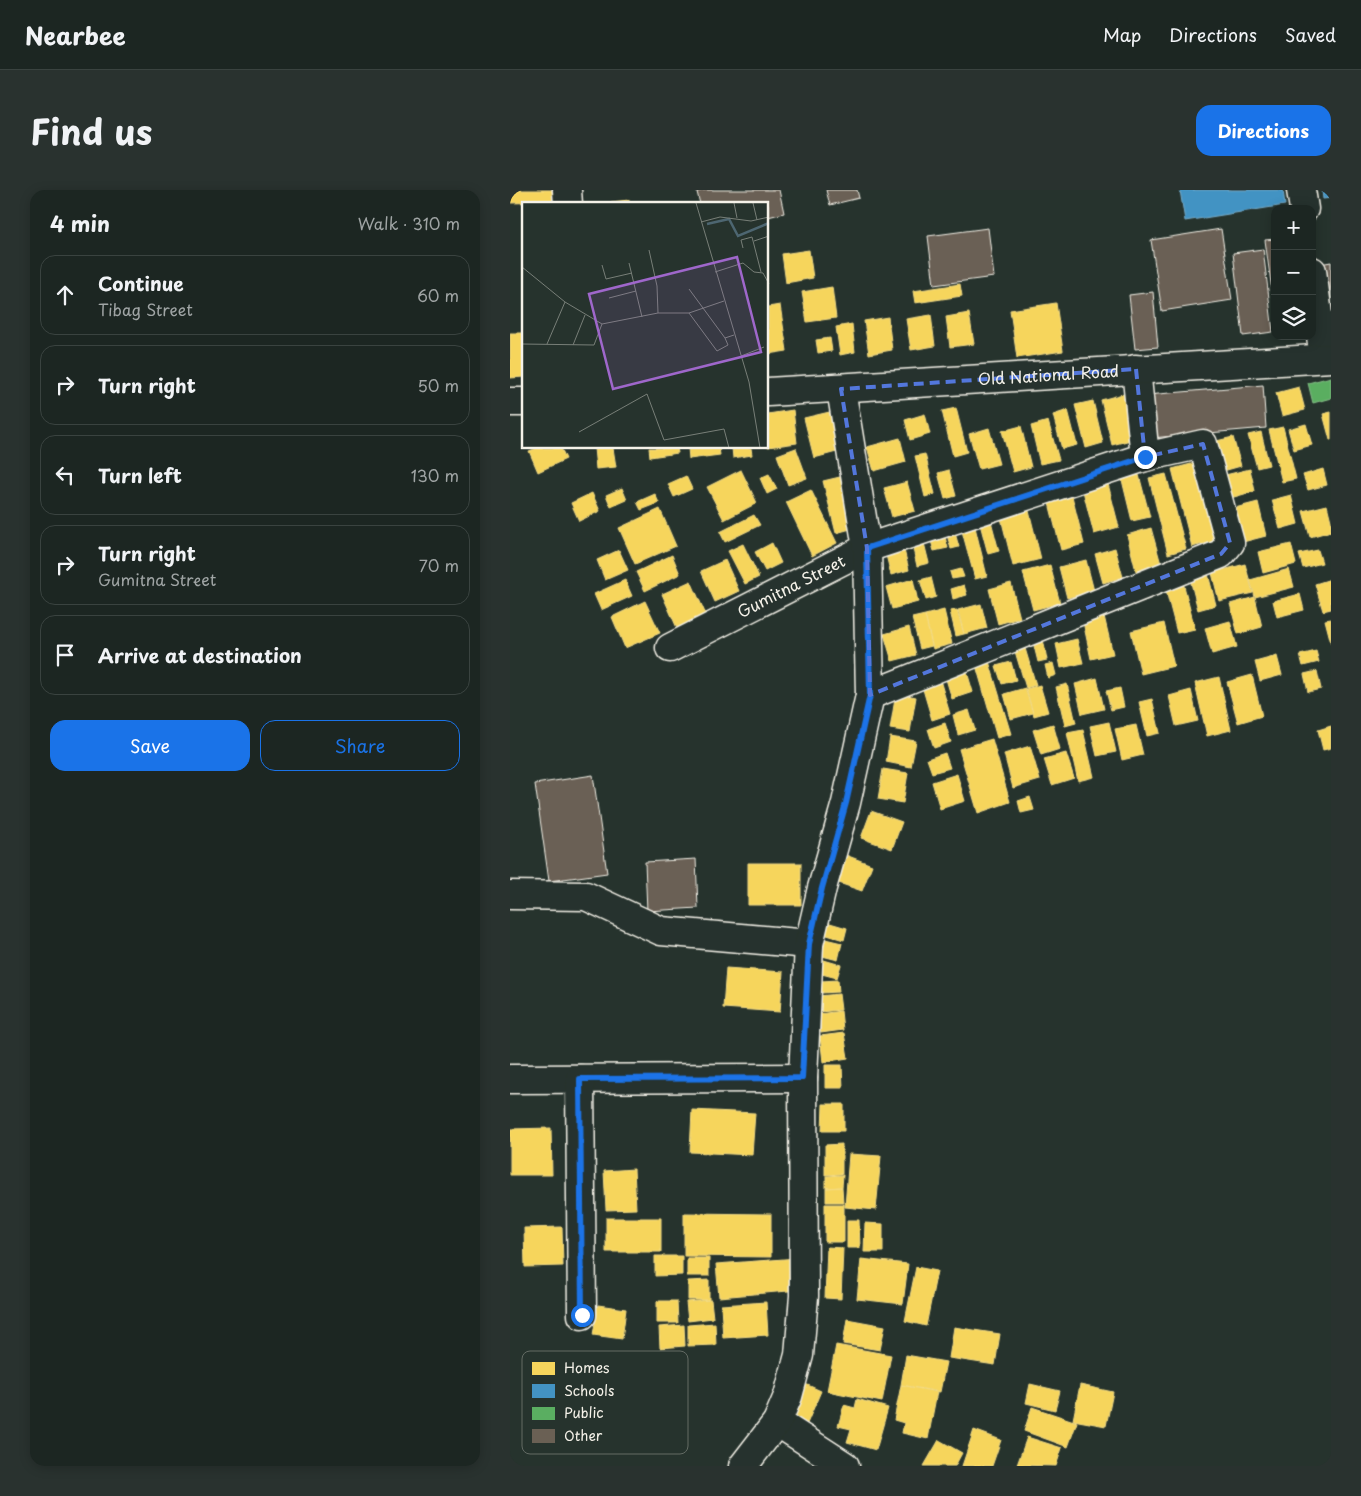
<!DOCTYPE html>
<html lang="en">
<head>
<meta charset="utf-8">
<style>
	:root { --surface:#1c2622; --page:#29322f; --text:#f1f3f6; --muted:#a0a5a5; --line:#3a4340; --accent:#1a73e8 }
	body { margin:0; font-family:"Playpen Sans",sans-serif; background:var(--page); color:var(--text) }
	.controls { position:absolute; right:15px; top:15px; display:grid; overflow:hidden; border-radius:10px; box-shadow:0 2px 12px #0003 }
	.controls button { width:45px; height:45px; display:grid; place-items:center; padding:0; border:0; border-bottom:1px solid var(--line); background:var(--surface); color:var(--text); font:25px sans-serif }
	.stop { position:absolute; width:15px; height:15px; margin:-11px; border:4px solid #1a73e8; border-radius:50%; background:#fff }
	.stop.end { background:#1a73e8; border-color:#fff; box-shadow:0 1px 5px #0008 }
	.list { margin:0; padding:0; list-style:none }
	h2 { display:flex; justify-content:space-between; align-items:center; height:65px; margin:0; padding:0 20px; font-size:21px }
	h2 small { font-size:16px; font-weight:400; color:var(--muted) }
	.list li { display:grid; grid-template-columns:32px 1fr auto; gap:15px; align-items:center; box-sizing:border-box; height:80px; margin:0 10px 10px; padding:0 10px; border:1px solid var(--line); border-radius:15px }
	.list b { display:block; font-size:19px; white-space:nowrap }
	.list p { margin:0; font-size:16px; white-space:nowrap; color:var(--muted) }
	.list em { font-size:16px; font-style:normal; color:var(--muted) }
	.actions { display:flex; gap:10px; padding:15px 20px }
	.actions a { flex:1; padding:11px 0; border:1px solid var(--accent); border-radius:15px; text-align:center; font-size:18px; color:var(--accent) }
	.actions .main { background:var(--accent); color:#fff }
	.icon { flex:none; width:28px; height:28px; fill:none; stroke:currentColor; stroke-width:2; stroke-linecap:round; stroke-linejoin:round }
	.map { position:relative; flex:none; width:821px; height:1276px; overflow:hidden; border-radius:15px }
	header { display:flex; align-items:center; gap:30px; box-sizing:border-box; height:70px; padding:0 25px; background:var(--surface); border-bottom:1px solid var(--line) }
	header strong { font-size:24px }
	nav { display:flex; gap:28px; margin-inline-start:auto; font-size:18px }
	.intro { display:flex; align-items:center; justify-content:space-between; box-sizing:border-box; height:120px; padding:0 30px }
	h1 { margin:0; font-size:35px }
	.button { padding:12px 22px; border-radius:15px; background:var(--accent); color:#fff; font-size:18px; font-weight:700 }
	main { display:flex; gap:30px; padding:0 30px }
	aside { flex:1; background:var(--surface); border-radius:15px; box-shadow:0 2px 12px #0003 }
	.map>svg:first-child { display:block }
	.homes { fill:#f6d55c; stroke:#f5dd86 }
	.schools { fill:#4393c3; stroke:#78afce }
	.public { fill:#5aae61; stroke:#88c28a }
	.building { fill:#6a6054; stroke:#f4f1e8 }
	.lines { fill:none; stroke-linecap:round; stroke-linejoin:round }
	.minor-casing { stroke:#f4f1e8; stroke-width:31 }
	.major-casing { stroke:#f4f1e8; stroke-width:31 }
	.minor { stroke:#26332d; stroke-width:28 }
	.major { stroke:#26332d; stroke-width:28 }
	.route { stroke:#1a73e8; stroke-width:6 }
	.marked { fill:none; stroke:#5377dc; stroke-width:4; stroke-dasharray:10 6; stroke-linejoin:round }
	.labels { text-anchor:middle; stroke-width:5; stroke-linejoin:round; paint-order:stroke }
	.street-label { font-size:16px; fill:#f4f1e8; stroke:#26332d }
	.inset-river { fill:none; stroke:#4d6671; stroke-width:2.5 }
	.inset-road { fill:none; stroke:#787f78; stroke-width:1 }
	.view { fill:#9f67cb; fill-opacity:0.15; stroke:#9f67cb; stroke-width:2.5 }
	.inset-edge { fill:none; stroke:#f4f1e8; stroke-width:2.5 }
	.key { fill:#26332d; stroke:#646c65; stroke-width:1 }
	.key-label { font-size:14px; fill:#f4f1e8 }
</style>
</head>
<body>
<header>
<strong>Nearbee</strong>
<nav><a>Map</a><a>Directions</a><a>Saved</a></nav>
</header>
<div class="intro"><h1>Find us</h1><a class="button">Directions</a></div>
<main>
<aside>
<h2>4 min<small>Walk · 310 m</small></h2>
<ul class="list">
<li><svg class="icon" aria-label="ahead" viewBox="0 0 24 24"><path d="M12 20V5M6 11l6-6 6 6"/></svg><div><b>Continue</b><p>Tibag Street</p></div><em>60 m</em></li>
<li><svg class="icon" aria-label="right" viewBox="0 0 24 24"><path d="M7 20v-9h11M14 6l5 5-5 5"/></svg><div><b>Turn right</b></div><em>50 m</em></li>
<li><svg class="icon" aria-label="left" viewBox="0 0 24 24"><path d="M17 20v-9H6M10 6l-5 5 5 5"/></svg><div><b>Turn left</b></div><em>130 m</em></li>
<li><svg class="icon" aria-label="right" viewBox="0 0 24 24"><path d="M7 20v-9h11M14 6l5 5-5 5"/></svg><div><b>Turn right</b><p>Gumitna Street</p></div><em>70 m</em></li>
<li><svg class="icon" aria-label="arrive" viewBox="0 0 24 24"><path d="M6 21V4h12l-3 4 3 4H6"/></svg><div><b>Arrive at destination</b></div></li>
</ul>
<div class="actions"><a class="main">Save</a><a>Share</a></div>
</aside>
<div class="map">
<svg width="821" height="1276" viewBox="0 0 821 1276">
	<rect width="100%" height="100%" fill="#26332d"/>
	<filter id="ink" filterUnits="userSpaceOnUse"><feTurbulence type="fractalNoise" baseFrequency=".02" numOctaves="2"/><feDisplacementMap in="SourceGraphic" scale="10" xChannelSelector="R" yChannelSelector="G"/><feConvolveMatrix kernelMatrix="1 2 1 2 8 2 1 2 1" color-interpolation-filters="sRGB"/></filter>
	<g filter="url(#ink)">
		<!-- homes -->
		<path class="homes" d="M 0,0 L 42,0 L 43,12 L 0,13 Z
			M 119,10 L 119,14 L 102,14 L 101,12 Z
			M 299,60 L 303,88 L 276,93 L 272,64 Z
			M 450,94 L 452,106 L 405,113 L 403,101 Z
			M 322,97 L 326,128 L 297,132 L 292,102 Z
			M 546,113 L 553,161 L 507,168 L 500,120 Z
			M 270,115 L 277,161 L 258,164 L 258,117 Z
			M 459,123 L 464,154 L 440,157 L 436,127 Z
			M 421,125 L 425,156 L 401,160 L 396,129 Z
			M 378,127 L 382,160 L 359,164 L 354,131 Z
			M 342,134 L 345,162 L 330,165 L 326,137 Z
			M 0,143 L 13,143 L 14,187 L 0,188 Z
			M 320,148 L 322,161 L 308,163 L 306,150 Z
			M 789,197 L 795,220 L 772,226 L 766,203 Z
			M 620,202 L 632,247 L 602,255 L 591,210 Z
			M 583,211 L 593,253 L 576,258 L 565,215 Z
			M 446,218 L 457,262 L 443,266 L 432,221 Z
			M 283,220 L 287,253 L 258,257 L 258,224 Z
			M 328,220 L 338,259 L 304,268 L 294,228 Z
			M 558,220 L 567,255 L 552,259 L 543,225 Z
			M 821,222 L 821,250 L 820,250 L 813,224 Z
			M 415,224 L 420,244 L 400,250 L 395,230 Z
			M 538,231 L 549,270 L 530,274 L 521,236 Z
			M 796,234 L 802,255 L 784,260 L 778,239 Z
			M 511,236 L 521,277 L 503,282 L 492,241 Z
			M 773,237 L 786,289 L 772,292 L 759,240 Z
			M 479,238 L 489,274 L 469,279 L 459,244 Z
			M 751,242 L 759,275 L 747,278 L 738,245 Z
			M 723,247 L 731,276 L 706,283 L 698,253 Z
			M 390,248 L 396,272 L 364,281 L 357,257 Z
			M 27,258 L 51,258 L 56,269 L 28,282 L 19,261 Z
			M 84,258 L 103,258 L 106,277 L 86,279 Z
			M 139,258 L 167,258 L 168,263 L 140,267 Z
			M 178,258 L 209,258 L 210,265 L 179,269 Z
			M 222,258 L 241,258 L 242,265 L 223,268 Z
			M 286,258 L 297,288 L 278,295 L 267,265 Z
			M 415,264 L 425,304 L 415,307 L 405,266 Z
			M 685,273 L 705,351 L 682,357 L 662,279 Z
			M 740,279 L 745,301 L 717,309 L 711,286 Z
			M 813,279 L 817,295 L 798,300 L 793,285 Z
			M 231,280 L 247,313 L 214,330 L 197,297 Z
			M 439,280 L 446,306 L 435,309 L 428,283 Z
			M 259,284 L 267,299 L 257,304 L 250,288 Z
			M 656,284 L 676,359 L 658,364 L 639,288 Z
			M 629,285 L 640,327 L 622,331 L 612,290 Z
			M 176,286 L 182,299 L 164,307 L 158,294 Z
			M 334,286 L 348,337 L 326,343 L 313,291 Z
			M 597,290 L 609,337 L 584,344 L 572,297 Z
			M 397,292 L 405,321 L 382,327 L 374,298 Z
			M 112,298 L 117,310 L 101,317 L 96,305 Z
			M 301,300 L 327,353 L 302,366 L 276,312 Z
			M 82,303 L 90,321 L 69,331 L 61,313 Z
			M 145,304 L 149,313 L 131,320 L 127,312 Z
			M 781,305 L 788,334 L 770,339 L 762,310 Z
			M 562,306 L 574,354 L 551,360 L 539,313 Z
			M 748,312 L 756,346 L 729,353 L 721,319 Z
			M 817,315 L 821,331 L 821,341 L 800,347 L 793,321 Z
			M 150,319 L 166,356 L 125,374 L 109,338 Z
			M 519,321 L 531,369 L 503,376 L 491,328 Z
			M 244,325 L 250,335 L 215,352 L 210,342 Z
			M 481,331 L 489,361 L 478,364 L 470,334 Z
			M 465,337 L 477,386 L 465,389 L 452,341 Z
			M 641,338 L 651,374 L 626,381 L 617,345 Z
			M 433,340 L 438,358 L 424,361 L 419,344 Z
			M 445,343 L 449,357 L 441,359 L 437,345 Z
			M 262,353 L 271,373 L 255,381 L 245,362 Z
			M 414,353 L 419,373 L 407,376 L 402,355 Z
			M 233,354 L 249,387 L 235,394 L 218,361 Z
			M 781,354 L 786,374 L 753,383 L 748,362 Z
			M 605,358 L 613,387 L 593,393 L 585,364 Z
			M 109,360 L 118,380 L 95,390 L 87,370 Z
			M 394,360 L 399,380 L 381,385 L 376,365 Z
			M 808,360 L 812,373 L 793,378 L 789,364 Z
			M 162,365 L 170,384 L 135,401 L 126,382 Z
			M 215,370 L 229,401 L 205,412 L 191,381 Z
			M 576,370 L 584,401 L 557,408 L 549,377 Z
			M 735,374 L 743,403 L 709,411 L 702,383 Z
			M 540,375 L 550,413 L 523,420 L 513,382 Z
			M 451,379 L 454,387 L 442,389 L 440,382 Z
			M 779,379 L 784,397 L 745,407 L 740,390 Z
			M 698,384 L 706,415 L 688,420 L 680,389 Z
			M 421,387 L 426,407 L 416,410 L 410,390 Z
			M 403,389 L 408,412 L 382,419 L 376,397 Z
			M 821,389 L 821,419 L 813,421 L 805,394 Z
			M 115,390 L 122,406 L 91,420 L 84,404 Z
			M 181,391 L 196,425 L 167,438 L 152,404 Z
			M 673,392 L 685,439 L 667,443 L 655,397 Z
			M 501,393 L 510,428 L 488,434 L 479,399 Z
			M 454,395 L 457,405 L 443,409 L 441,399 Z
			M 790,404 L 794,420 L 767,427 L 763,411 Z
			M 745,407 L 752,437 L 728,444 L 720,414 Z
			M 135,411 L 150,443 L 115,458 L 102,427 Z
			M 471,414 L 477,438 L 454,444 L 448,420 Z
			M 434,420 L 442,454 L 423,459 L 415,425 Z
			M 447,420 L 454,444 L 446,446 L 440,421 Z
			M 593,422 L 603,464 L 581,469 L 572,427 Z
			M 415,425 L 422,456 L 410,459 L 402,428 Z
			M 821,429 L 821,453 L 815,430 Z
			M 720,431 L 727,457 L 702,464 L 695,438 Z
			M 654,433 L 664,476 L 631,484 L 621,441 Z
			M 399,437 L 406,465 L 382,471 L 374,444 Z
			M 533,449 L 537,470 L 528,472 L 523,452 Z
			M 567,449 L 573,473 L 551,478 L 546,454 Z
			M 514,455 L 526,495 L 516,498 L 504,458 Z
			M 806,461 L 809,472 L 793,476 L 790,465 Z
			M 767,466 L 772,485 L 750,491 L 745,472 Z
			M 478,468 L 501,544 L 487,548 L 465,472 Z
			M 501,472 L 506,490 L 492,494 L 486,476 Z
			M 543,473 L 546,485 L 538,488 L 535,475 Z
			M 807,481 L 811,499 L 798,502 L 794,484 Z
			M 457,482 L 463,502 L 442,509 L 436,489 Z
			M 742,485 L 752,526 L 728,533 L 717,492 Z
			M 709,487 L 721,540 L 697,546 L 685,493 Z
			M 587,488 L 594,519 L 572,524 L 565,494 Z
			M 430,490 L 440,524 L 422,530 L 412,496 Z
			M 557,494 L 566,533 L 555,536 L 546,497 Z
			M 530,495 L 538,522 L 524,526 L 516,499 Z
			M 515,498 L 523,523 L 501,529 L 494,504 Z
			M 610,498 L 614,517 L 601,520 L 596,501 Z
			M 681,500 L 688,531 L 666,536 L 659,506 Z
			M 386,503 L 406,507 L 400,542 L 380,539 Z
			M 642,509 L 650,543 L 637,546 L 629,512 Z
			M 459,520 L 465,540 L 448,545 L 443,525 Z
			M 599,532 L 606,562 L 587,566 L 580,536 Z
			M 435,533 L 441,552 L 424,558 L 418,539 Z
			M 543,534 L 550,559 L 531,565 L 523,540 Z
			M 626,535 L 633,565 L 612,570 L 605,539 Z
			M 821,536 L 821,558 L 813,560 L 808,540 Z
			M 573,540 L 584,587 L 568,591 L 557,543 Z
			M 380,547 L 406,551 L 401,577 L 376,572 Z
			M 482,549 L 500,612 L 468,623 L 449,559 Z
			M 520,556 L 530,590 L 503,598 L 494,564 Z
			M 435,563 L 440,578 L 422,583 L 417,569 Z
			M 556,563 L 564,588 L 542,595 L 534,569 Z
			M 373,579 L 398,583 L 393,613 L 368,609 Z
			M 447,584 L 455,611 L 430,619 L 422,592 Z
			M 520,607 L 524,620 L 511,623 L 508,611 Z
			M 361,621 L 392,632 L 382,659 L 351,648 Z
			M 333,664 L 362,675 L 352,701 L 323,691 Z
			M 238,673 L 291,673 L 291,715 L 238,715 Z
			M 313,731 L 337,738 L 334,750 L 310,743 Z
			M 311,748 L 332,753 L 328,770 L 308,765 Z
			M 307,768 L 331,775 L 327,788 L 304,782 Z
			M 216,778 L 273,782 L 270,822 L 213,818 Z
			M 328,790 L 329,802 L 311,803 L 311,791 Z
			M 329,804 L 331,820 L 309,822 L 308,806 Z
			M 331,821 L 333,840 L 311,843 L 309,824 Z
			M 334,843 L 338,868 L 313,872 L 310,846 Z
			M 315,875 L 332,875 L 333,898 L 315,898 Z
			M 313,914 L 334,914 L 334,941 L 312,941 Z
			M 182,920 L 245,923 L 242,965 L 180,962 Z
			M 41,938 L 42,985 L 0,985 L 0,939 Z
			M 332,954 L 332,984 L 315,985 L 315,955 Z
			M 339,964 L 371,966 L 366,1020 L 335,1017 Z
			M 124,979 L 126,1019 L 96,1020 L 94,981 Z
			M 333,985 L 332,997 L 316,998 L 316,986 Z
			M 332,997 L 333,1012 L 316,1012 L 316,998 Z
			M 315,1014 L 334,1014 L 334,1052 L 315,1052 Z
			M 174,1023 L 261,1024 L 261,1067 L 174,1066 Z
			M 96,1028 L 151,1028 L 151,1062 L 96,1062 Z
			M 337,1030 L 349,1030 L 350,1058 L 337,1058 Z
			M 355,1033 L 373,1034 L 373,1062 L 354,1062 Z
			M 52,1037 L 53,1076 L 15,1077 L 14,1038 Z
			M 317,1057 L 333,1058 L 331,1109 L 315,1108 Z
			M 145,1066 L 172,1066 L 172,1085 L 145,1086 Z
			M 177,1068 L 199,1068 L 199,1086 L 177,1086 Z
			M 288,1068 L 290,1100 L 209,1107 L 206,1074 Z
			M 351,1069 L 398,1074 L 393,1114 L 347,1109 Z
			M 406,1077 L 427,1081 L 416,1136 L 395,1131 Z
			M 199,1090 L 199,1110 L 178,1110 L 178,1091 Z
			M 201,1110 L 203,1128 L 178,1131 L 176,1112 Z
			M 147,1111 L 167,1111 L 168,1133 L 147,1133 Z
			M 256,1112 L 258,1145 L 213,1148 L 211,1115 Z
			M 88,1115 L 116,1119 L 112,1149 L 83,1145 Z
			M 337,1129 L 375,1136 L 370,1160 L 333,1154 Z
			M 205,1133 L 206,1155 L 178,1156 L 178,1135 Z
			M 174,1135 L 175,1156 L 150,1158 L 149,1137 Z
			M 444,1137 L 490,1144 L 485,1175 L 439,1168 Z
			M 326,1155 L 381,1165 L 372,1212 L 317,1201 Z
			M 396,1165 L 436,1172 L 430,1202 L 391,1195 Z
			M 291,1192 L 311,1201 L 296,1236 L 276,1227 Z
			M 520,1194 L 550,1201 L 545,1220 L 516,1213 Z
			M 391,1195 L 427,1202 L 418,1249 L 392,1243 L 394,1233 L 384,1230 Z
			M 570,1195 L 603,1202 L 596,1236 L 563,1230 Z
			M 347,1209 L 378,1218 L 366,1260 L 337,1252 L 341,1239 L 328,1236 L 334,1215 L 345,1218 Z
			M 522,1217 L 567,1232 L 558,1257 L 514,1241 Z
			M 464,1240 L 491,1250 L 482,1276 L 452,1276 Z
			M 517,1247 L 552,1258 L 546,1276 L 507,1275 Z
			M 429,1250 L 452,1263 L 445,1276 L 414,1276 Z"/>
		<!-- schools -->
		<path class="schools" d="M 670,0 L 773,0 L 775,15 L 675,31 Z
			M 812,0 L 821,0 L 821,8 L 813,9 Z"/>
		<!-- public -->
		<path class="public" d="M 821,187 L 821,208 L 803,213 L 798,193 Z"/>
		<!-- building -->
		<path class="building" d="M 195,0 L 269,0 L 274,23 L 258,27 L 258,14 L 190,14 L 187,2 Z
			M 316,0 L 347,0 L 349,8 L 320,15 Z
			M 478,38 L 484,87 L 424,95 L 418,46 Z
			M 711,39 L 722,110 L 652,121 L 641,50 Z
			M 765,49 L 765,101 L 762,101 L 755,50 Z
			M 753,59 L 763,142 L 733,146 L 723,63 Z
			M 821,72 L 821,133 L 810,74 Z
			M 643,102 L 648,157 L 625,159 L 619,105 Z
			M 753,195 L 756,238 L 641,248 L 637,205 Z
			M 83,585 L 97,683 L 39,691 L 25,594 Z
			M 186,669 L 188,718 L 137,721 L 135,672 Z"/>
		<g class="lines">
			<!-- minor casing -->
			<g class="minor-casing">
				<g id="minor">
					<path d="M 57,0 L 58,14"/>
					<path d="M 791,0 L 794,19"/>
					<path d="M 802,81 L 814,168"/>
					<path id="s1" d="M 160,458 L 357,358 L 635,267"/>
					<path d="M 360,505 L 711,364 L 720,353 L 693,254 L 635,267 L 626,179"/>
					<path d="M 0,705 L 76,706 L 151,741 L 299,754"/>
					<path d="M 0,889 L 293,888"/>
					<path d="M 70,889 L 72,1125"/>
					<path d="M 267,1232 L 335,1276"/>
					<path d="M 233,1276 L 267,1232 L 278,1206 L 289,1165 L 294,1106 L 293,888 L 299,754 L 312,698 L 336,613 L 360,505 L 357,358 L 331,199"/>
				</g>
			</g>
			<!-- major casing -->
			<g class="major-casing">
				<g id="major">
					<path id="s2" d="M 258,202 L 821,168"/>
					<path d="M 0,212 L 14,212"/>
				</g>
			</g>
			<!-- minor -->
			<use href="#minor" class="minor"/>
			<!-- major -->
			<use href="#major" class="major"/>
		</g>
	</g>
	<g class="lines" filter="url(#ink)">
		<!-- route -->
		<path class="route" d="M 72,1125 L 70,889 L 292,888 L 299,754 L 312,698 L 336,613 L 360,505 L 357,358 L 635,267"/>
	</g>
	<!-- marked area -->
	<path class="marked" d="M 626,179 L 635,267 L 693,254 L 720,353 L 711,364 L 360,505 L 357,358 L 331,199 Z"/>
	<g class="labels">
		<!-- street labels -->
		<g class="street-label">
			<text dy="6" stroke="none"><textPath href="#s2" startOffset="281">Old National Road</textPath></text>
			<text dy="6" stroke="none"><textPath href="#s1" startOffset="136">Gumitna Street</textPath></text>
		</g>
	</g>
	<!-- overview -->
	<g transform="translate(12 12)">
		<rect width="246" height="246" fill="#26332d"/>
		<path class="inset-river" d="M 185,22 L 207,17 L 216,34 L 247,21"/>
		<path class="inset-road" d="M 174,1 L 227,180 L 238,246M 212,1 L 215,16M 231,1 L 235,18M 179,20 L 198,15 L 229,19 L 247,15M 232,39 L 247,34M 221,46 L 219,38 L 230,35 L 239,70M 127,48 L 135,84 L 136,111M 107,61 L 120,115M 80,63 L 84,77 L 110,71M 0,65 L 43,100 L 80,122 L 136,111 L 167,111 L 202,99M 193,70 L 221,61 L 232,70 L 241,71 L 247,82M 167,87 L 203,136M 87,96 L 114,89M 167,111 L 195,149 L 206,143 L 203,136 L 212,133M 0,142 L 72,143 L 80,122M 25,142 L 43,100M 51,143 L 63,113M 219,154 L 242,145M 57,230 L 125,192 L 142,238 L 202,227 L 207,246"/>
		<path class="view" d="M 215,55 L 239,150 L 91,187 L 67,92 Z"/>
		<rect width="246" height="246" class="inset-edge"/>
	</g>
	<!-- legend -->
	<rect x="12" y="1161" width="166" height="103" rx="8" class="key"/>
	<rect x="22" y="1172" width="23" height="13" fill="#f6d55c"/>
	<rect x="22" y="1194" width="23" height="14" fill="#4393c3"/>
	<rect x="22" y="1217" width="23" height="13" fill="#5aae61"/>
	<rect x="22" y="1239" width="23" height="14" fill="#6a6054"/>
	<g class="key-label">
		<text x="54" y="1183">Homes</text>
		<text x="54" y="1206">Schools</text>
		<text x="54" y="1228">Public</text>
		<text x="54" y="1251">Other</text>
	</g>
</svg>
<div class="controls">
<button>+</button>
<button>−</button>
<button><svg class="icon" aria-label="layers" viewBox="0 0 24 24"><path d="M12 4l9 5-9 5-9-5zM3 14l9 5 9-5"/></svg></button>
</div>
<div class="stop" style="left:72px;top:1125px"></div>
<div class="stop end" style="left:635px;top:267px"></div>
</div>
</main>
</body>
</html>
